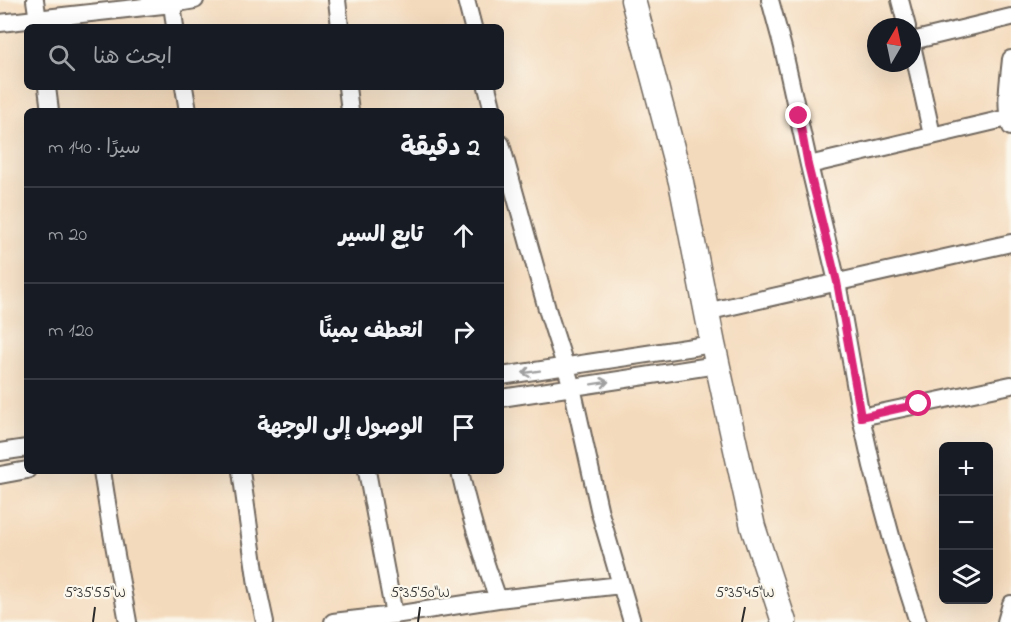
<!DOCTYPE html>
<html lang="ar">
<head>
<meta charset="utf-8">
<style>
	:root { --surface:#171b24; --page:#20242c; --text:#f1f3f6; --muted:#9ea1a6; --line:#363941 }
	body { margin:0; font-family:"Indie Flower","Playpen Sans Arabic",sans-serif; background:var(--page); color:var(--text); direction:rtl }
	.controls { position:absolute; right:18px; bottom:18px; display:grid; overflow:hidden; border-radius:9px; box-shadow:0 6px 24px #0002 }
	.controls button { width:54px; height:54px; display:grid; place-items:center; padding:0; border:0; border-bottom:2px solid var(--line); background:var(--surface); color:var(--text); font:30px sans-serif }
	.compass { position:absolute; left:867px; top:18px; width:54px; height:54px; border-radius:50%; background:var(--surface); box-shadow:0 6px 24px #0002; rotate:9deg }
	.stop { position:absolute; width:18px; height:18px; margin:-14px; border:4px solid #db2777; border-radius:50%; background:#fff }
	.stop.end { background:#db2777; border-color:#fff; box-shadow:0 2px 6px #0008 }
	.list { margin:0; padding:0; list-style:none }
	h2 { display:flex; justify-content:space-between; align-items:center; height:78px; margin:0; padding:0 24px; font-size:26px }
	h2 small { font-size:20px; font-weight:400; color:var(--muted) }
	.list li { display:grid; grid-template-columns:39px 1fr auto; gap:18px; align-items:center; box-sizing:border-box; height:96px; padding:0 24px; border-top:2px solid var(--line) }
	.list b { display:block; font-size:22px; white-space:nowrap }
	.list em { font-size:20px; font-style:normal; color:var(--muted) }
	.icon { flex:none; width:33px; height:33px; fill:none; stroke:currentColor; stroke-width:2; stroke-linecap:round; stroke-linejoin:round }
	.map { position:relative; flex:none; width:1011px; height:622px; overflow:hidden; direction:ltr }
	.search { position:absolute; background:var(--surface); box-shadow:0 6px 24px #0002; left:24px; top:24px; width:480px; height:66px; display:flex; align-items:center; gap:15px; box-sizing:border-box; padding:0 21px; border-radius:9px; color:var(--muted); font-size:22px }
	.panel { position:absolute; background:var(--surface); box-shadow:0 6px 24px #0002; left:24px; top:108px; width:480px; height:366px; border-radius:9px; direction:rtl }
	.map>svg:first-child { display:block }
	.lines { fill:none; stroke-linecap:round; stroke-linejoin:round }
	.street-casing { stroke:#71685e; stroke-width:20 }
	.secondary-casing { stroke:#71685e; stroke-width:27 }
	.street { stroke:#fff; stroke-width:16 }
	.secondary { stroke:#fff; stroke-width:24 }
	.oneway { stroke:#a0a0a0 }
	.route { stroke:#db2777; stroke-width:8 }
	.ticks { fill:none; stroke:#2b2b2b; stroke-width:2 }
	.ticks-label { font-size:15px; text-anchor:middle; fill:#2b2b2b; stroke:#fbf7ec; stroke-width:4.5; stroke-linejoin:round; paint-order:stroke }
</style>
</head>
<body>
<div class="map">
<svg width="1011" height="622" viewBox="0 0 1011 622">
	<rect width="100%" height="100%" fill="#fbf7ec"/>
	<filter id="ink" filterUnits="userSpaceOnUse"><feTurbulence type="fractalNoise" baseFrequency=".0167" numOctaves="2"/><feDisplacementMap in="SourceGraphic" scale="12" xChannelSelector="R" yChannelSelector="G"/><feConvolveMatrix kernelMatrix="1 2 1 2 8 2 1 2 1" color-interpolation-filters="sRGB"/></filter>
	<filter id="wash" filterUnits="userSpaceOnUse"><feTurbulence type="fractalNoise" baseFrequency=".008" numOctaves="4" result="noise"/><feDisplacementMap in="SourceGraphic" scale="24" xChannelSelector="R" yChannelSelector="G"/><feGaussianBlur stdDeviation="1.35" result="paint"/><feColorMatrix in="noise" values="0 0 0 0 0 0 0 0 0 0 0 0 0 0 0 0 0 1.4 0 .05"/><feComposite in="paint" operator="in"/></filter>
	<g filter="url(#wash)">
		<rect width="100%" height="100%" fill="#f4dabc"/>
	</g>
	<g filter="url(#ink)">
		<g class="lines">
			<!-- street casing -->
			<g class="street-casing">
				<path id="street" d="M 35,0 L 39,27
					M 337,0 L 340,27
					M 466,0 L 473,27
					M 770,0 L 783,48 L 809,165 L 837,282 L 861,417 L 872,466 L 894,547 L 918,622
					M 900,0 L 907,27
					M 172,4 L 175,27
					M 0,23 L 172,4 L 195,0
					M 912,41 L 1011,17
					M 912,45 L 932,135
					M 47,87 L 50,111
					M 184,87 L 188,111
					M 347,87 L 350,111
					M 487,87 L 493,111
					M 1011,127 C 1004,105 1009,81 1011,59
					M 501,144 L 547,309 L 572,387 L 600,513 L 632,622
					M 809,165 L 1008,118
					M 706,312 L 1011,243
					M 501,376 L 713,344
					M 501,398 L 717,365
					M 861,417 L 1011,385
					M 0,452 L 27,448
					M 102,471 L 110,522 L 128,622
					M 241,471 L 257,585 L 265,622
					M 367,471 L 394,615
					M 460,471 C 469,514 483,557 498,599
					M 0,475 L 27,470
					M 333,622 L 394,615 L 498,599 L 621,585
					M 1006,622 L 1011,604"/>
			</g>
			<!-- secondary casing -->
			<g class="secondary-casing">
				<path id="secondary" d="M 633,0 L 681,182 L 713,344 L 753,527 L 784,622"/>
			</g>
			<!-- street -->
			<use href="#street" class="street"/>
			<!-- secondary -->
			<use href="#secondary" class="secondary"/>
		</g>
		<!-- one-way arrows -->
		<defs><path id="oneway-shaft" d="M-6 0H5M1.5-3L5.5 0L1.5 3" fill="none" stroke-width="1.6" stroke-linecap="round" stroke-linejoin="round" transform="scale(1.5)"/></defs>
		<g class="oneway">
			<use href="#oneway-shaft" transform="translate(531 372) rotate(171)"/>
			<use href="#oneway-shaft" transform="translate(600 383) rotate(-9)"/>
		</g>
	</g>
	<g class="lines" filter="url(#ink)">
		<!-- route -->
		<path class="route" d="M 799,116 L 808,165 L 837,282 L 861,417 L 919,404"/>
	</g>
	<!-- ticks -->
	<path class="ticks" d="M 93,622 L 95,607M 418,622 L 420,607M 742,622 L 745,607"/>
	<g class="ticks-label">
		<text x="95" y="597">5°35'55"W</text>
		<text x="420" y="597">5°35'50"W</text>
		<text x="745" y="597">5°35'45"W</text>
	</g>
</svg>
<div class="controls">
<button>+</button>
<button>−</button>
<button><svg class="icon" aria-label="layers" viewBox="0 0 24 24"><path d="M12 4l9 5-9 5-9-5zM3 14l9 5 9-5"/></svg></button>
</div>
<svg class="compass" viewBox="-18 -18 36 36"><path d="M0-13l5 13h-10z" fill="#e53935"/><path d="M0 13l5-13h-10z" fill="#9ea1a6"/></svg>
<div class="stop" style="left:919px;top:404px"></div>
<div class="stop end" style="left:799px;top:116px"></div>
<div class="search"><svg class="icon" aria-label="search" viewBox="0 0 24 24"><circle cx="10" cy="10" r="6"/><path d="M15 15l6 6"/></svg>ابحث هنا</div>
<section class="panel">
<h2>2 دقيقة<small>سيرًا · 140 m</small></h2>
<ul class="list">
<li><svg class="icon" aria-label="ahead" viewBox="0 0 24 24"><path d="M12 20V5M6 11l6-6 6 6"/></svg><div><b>تابع السير</b></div><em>20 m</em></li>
<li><svg class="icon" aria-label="right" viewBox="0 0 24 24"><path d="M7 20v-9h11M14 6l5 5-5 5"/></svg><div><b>انعطف يمينًا</b></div><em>120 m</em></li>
<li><svg class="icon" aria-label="arrive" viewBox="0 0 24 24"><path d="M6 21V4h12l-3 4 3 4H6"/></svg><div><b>الوصول إلى الوجهة</b></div></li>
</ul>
</section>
</div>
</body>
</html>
